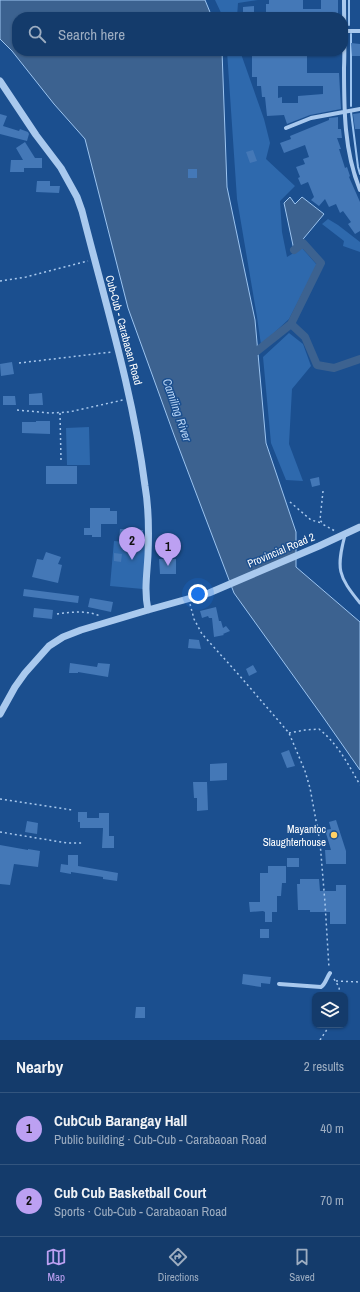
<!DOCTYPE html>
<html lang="en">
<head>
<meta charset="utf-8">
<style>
	:root { --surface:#143b6b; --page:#214673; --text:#f1f3f6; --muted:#9dadc1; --line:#33557e; --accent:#bca0f2 }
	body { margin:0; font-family:"Archivo Narrow",sans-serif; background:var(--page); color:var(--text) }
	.controls { position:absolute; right:12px; bottom:12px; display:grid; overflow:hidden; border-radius:8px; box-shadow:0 1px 3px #0004 }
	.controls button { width:36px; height:36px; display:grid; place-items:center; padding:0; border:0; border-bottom:1px solid var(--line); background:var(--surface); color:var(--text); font:20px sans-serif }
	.you { position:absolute; left:198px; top:594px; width:14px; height:14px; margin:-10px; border:3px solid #fff; border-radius:50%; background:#1a73e8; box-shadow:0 0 0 6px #1a73e833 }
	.badge { display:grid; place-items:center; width:26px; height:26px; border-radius:50%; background:var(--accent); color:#111; font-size:13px; font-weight:700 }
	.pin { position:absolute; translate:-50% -33px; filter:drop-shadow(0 1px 2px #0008) }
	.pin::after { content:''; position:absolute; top:21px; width:14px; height:12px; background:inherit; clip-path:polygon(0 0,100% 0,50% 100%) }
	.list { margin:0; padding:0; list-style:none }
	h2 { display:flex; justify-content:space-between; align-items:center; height:52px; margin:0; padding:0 16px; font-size:17px }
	h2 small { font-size:13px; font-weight:400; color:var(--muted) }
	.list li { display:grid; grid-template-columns:26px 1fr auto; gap:12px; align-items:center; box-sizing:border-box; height:72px; padding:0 16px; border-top:1px solid var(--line) }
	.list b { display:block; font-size:15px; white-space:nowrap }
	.list p { margin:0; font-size:13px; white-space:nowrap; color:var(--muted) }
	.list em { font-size:13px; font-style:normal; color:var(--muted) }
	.icon { flex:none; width:22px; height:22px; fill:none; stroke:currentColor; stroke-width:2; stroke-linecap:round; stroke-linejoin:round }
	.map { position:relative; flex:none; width:360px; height:1040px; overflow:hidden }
	.search { position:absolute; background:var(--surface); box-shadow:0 1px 3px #0004; left:12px; right:12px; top:12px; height:44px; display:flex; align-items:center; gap:10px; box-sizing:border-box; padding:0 14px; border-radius:16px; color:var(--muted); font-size:15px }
	.sheet { height:196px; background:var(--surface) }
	nav { display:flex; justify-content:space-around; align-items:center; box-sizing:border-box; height:56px; border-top:1px solid var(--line); background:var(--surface); font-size:11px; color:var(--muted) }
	nav a { display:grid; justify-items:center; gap:2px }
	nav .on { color:var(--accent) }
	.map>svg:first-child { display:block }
	.green { fill:#2e69ad }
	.water { fill:#3c6290; stroke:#9cc4f0 }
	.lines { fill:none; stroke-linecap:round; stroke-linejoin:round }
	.stream { stroke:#9cc4f0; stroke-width:2 }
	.canal { stroke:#3c6290; stroke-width:8 }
	.building { fill:#4478b7; fill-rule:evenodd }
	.path { stroke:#a9c9ee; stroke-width:1.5; stroke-dasharray:2 3; stroke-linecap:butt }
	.service { stroke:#a9c9ee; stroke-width:3 }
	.minor { stroke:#a9c9ee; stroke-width:4 }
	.tertiary { stroke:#a9c9ee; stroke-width:7 }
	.poi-dot { fill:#ffd166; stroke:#1b4f8f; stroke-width:1.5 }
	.labels { text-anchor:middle; stroke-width:3; stroke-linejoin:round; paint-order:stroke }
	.street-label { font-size:11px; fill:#fff; stroke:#1b4f8f }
	.poi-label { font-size:11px; fill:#fff; stroke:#1b4f8f; text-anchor:end }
	.water-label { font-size:12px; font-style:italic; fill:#b5d3f5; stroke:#1b4f8f }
</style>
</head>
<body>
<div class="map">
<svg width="360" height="1040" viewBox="0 0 360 1040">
	<rect width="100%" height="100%" fill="#1b4f8f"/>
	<!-- green -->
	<path class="green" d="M 215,0 L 258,0 L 238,3 L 237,17 L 223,17 Z
		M 227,51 L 240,51 L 264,119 L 270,143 L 266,159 L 295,186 L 280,201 L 282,232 L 287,257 L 302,248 L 317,265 L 289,319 L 261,345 L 257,317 L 237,199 Z
		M 328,219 L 338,225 L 360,242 L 360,252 L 343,246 L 344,241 L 322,224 Z
		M 289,333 L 303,344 L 311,366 L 292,389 L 289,444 L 303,481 L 286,480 L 271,443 L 263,357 Z
		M 89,427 L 90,465 L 67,465 L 66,428 Z
		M 114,541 L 147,544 L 143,589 L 110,586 Z"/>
	<!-- water -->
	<path class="water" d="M 0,0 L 205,0 L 212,17 L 17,17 L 17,51 L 222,51 L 227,187 L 255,320 L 266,443 L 296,532 L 296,567 L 360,622 L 360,770 L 323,717 L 234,593 L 174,435 L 128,308 L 85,139 L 54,104 L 12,51 L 0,39 Z
		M 290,197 L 295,204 L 302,197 L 324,214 L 294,250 L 284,203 Z"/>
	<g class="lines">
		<!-- stream -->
		<path class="stream" d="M 349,0 L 349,25
			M 351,34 L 351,106
			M 351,112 L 358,167 L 360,174"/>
		<!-- canal -->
		<path class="canal" d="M 291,324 L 321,263 L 303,243 L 294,250
			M 257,351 L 291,324 L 305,337 L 317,365 L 334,368 L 360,359"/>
	</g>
	<!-- building -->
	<path class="building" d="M 269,0 L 303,0 L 303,9 L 321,9 L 321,0 L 338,0 L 338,17 L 266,17 L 266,4 L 269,4 Z
		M 254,6 L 254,17 L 248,17 L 248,12 L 243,12 L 243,7 Z
		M 351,43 L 360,44 L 360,56 L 352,56 Z
		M 252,51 L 307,51 L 307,73 L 339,73 L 341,109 L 310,115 L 287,124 L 284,115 L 267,116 L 265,97 L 262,97 L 261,86 L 257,86 L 257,77 L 252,77 ZM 278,86 L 323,86 L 323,94 L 298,96 L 298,103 L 282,103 L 282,97 L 278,98 Z
		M 360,113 L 360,129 L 355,129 L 353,114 Z
		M 0,114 L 7,116 L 3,126 L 19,131 L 20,129 L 28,132 L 29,134 L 27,141 L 0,134 Z
		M 338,117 L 338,129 L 341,129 L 342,138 L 337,138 L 341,149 L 339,149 L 345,168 L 347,167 L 350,176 L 349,177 L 360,202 L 360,231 L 355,234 L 348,224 L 351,222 L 343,211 L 340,213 L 336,204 L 329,207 L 325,199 L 319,206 L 311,200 L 314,197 L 308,182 L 301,185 L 298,178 L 300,177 L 296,167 L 305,164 L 303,159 L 309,157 L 305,145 L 284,153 L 280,143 L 291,139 L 290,136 L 329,120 L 329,118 Z
		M 25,142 L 35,158 L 42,158 L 42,168 L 24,168 L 24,172 L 10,172 L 11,160 L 23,160 L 16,148 Z
		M 253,150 L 257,161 L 250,163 L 246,152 Z
		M 188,169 L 197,169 L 197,178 L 188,178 Z
		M 37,181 L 50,181 L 50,186 L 60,186 L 59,193 L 36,192 Z
		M 12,362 L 14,374 L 1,376 L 0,364 Z
		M 42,393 L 43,405 L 29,405 L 29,394 Z
		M 3,396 L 15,396 L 16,405 L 3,405 Z
		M 36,421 L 50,421 L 50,434 L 22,433 L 22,422 L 36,422 Z
		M 46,466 L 77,466 L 77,484 L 46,484 Z
		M 319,477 L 320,485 L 312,487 L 310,479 Z
		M 90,508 L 110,508 L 110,511 L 117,511 L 117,524 L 101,524 L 101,537 L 92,537 L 92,535 L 84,535 L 84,528 L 90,528 Z
		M 120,529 L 143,530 L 142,539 L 132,539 L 132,540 L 119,540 Z
		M 46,552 L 61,557 L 58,564 L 62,565 L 58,583 L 32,577 L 37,559 L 43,560 Z
		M 114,553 L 122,554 L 121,562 L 114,561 Z
		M 159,559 L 176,559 L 176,574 L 160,574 Z
		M 24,589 L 79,596 L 78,603 L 23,596 Z
		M 90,598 L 113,602 L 111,612 L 88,607 Z
		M 216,607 L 219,621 L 221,621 L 223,628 L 226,626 L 230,631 L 223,634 L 224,635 L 214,637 L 212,618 L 209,618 L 208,616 L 202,618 L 200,611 Z
		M 34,608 L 53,610 L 52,619 L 33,617 Z
		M 189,639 L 199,640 L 201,649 L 188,648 Z
		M 70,663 L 97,667 L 98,663 L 110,664 L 108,677 L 78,672 L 78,673 L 69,673 Z
		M 253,665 L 257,672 L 249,676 L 246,669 Z
		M 289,750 L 295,766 L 287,768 L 281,753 Z
		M 227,763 L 227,780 L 210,781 L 210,764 Z
		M 193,782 L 207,782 L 208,810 L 197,811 L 197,798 L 194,798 Z
		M 78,812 L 87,812 L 87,818 L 99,818 L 99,813 L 109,813 L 109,836 L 114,836 L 114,848 L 102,848 L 103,828 L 80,828 L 80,822 L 78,822 Z
		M 336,820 L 346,851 L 346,864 L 326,864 L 325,850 L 331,850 L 325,830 L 331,829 L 329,822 Z
		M 27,821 L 38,823 L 37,834 L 25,832 Z
		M 0,845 L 28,850 L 28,849 L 40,851 L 38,867 L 14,864 L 10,885 L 0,884 Z
		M 68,855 L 78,855 L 78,866 L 118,873 L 117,881 L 103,879 L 103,877 L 71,872 L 71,874 L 60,872 L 61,864 L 68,865 Z
		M 287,858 L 299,858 L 299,867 L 287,867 Z
		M 268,866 L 286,866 L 286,883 L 282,883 L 281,896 L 277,896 L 277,912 L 272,912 L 272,922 L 265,922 L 265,912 L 263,911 L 250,912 L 249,902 L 260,902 L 260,873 L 268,873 Z
		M 300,879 L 319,879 L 320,891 L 336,891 L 336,885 L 346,885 L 346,924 L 330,924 L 330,912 L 310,912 L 310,910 L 298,910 L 297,884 L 300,884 Z
		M 260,929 L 269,929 L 269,938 L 260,938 Z
		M 243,974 L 271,977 L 270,984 L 261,983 L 261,987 L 242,984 Z
		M 136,1007 L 145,1007 L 145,1018 L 135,1018 Z"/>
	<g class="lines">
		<!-- path -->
		<path class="path" d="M 0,281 L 26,277 L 88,261
			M 19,363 L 112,352
			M 17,410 L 50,413 L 69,412 L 123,400
			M 60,413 L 61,460
			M 323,491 L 320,520 L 324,525 L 335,531
			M 290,502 L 311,520 L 322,523
			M 190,604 L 194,619 L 202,634 L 239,675 L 289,733 L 305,771 L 310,788 L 320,842 L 325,903 L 329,968
			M 57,614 C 72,612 86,610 100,616
			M 289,733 L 305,730 L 319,729 C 338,744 348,764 360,785
			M 0,799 L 72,810
			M 0,832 L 67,843 L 82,843
			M 334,979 L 339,987 L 340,995
			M 336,981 L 360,982
			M 320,1040 L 330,1025"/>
		<!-- service -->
		<path class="service" d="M 345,535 C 336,569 338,576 360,603"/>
		<!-- minor -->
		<path class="minor" d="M 344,0 C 344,23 345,45 344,68 C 344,109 344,151 360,190
			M 345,31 L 360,31
			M 286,128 L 311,118 L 360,109
			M 279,984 L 321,987 C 325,985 327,977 330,973"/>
		<!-- tertiary -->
		<path class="tertiary" d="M 0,81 L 36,135 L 61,168 L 77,197 L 82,211 C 105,302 133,392 145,486 C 149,509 149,532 148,555 C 147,574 144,591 148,610
			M 0,714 L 15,687 L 25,673 L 49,646 L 63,637 L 81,630 L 148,610 L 209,593 L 319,546 L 360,527"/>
	</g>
	<!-- markers -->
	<circle class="poi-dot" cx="334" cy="835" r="4"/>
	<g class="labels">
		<!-- street labels -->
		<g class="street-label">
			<text transform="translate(124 330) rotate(75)" y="4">Cub-Cub - Carabaoan Road</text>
			<text transform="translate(281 550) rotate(-23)" y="4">Provincial Road 2</text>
		</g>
		<!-- poi labels -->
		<g class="poi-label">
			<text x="326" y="833">Mayantoc<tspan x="326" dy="13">Slaughterhouse</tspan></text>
		</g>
		<!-- water labels -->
		<g class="water-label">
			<text transform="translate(177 410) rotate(71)" y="4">Camiling River</text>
		</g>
	</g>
</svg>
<div class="controls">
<button><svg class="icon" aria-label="layers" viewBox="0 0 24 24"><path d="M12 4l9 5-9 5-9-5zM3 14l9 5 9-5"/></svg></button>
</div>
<div class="you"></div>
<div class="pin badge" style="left:168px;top:566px">1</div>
<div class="pin badge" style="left:132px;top:560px">2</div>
<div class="search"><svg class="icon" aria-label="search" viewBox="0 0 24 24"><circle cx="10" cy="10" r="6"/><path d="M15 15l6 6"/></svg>Search here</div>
</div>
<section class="sheet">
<h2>Nearby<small>2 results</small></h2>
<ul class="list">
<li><span class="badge">1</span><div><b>CubCub Barangay Hall</b><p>Public building · Cub-Cub - Carabaoan Road</p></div><em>40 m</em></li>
<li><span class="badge">2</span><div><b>Cub Cub Basketball Court</b><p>Sports · Cub-Cub - Carabaoan Road</p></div><em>70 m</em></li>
</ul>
</section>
<nav>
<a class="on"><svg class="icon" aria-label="map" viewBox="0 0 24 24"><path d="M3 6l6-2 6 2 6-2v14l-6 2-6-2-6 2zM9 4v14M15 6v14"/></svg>Map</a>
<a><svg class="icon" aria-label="directions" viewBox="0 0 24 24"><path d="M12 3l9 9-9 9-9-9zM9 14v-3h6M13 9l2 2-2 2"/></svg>Directions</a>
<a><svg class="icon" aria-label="saved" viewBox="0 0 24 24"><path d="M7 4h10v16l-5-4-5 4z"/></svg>Saved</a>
</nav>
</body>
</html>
